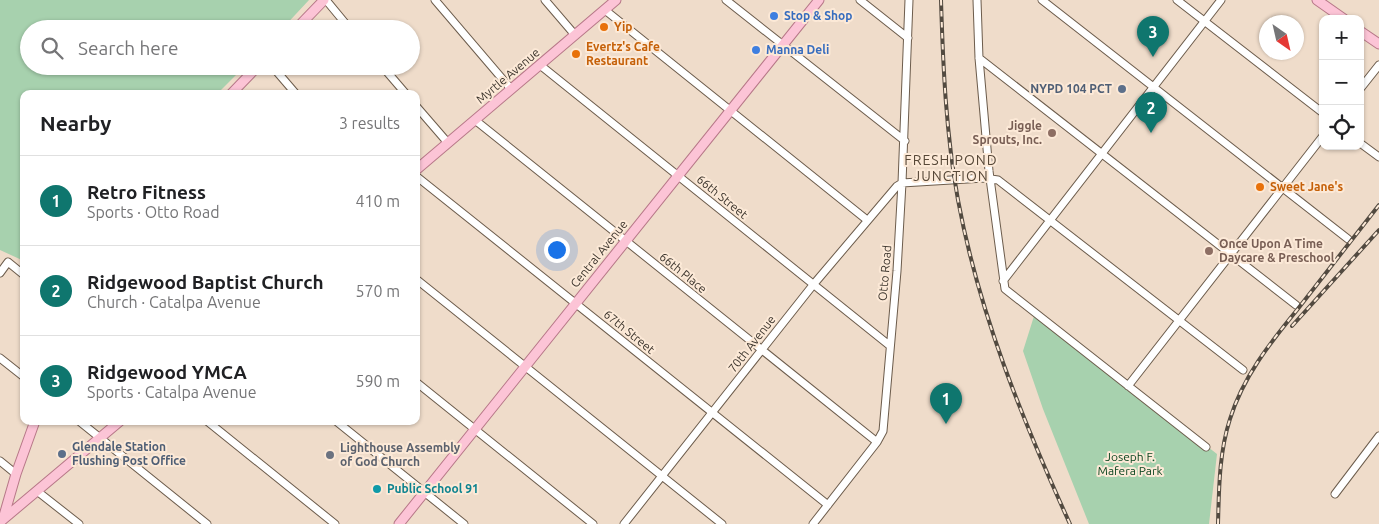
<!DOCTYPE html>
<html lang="en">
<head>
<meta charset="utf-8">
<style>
	:root { --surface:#fff; --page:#f6f6f6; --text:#202124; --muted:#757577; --line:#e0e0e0; --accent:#0f766e }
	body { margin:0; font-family:Ubuntu,sans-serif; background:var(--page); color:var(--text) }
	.controls { position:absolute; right:15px; top:15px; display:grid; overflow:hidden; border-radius:10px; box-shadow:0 1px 4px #0004 }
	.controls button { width:45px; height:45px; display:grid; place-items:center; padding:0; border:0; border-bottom:1px solid var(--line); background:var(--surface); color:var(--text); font:25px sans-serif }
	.compass { position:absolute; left:1259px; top:15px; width:45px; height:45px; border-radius:50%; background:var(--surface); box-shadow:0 1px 4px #0004; rotate:146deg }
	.you { position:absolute; left:556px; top:249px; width:18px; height:18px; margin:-12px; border:4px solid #fff; border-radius:50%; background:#1a73e8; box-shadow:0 0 0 8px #1a73e833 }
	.badge { display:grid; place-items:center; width:32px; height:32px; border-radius:50%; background:var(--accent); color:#fff; font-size:16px; font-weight:700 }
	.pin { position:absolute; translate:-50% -41px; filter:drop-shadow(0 1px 2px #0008) }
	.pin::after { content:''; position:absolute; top:26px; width:18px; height:15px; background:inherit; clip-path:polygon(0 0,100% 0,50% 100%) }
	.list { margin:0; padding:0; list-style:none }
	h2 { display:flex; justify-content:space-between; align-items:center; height:65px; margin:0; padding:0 20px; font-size:21px }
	h2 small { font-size:16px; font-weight:400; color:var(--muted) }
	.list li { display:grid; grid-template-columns:32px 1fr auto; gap:15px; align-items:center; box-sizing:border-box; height:90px; padding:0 20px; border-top:1px solid var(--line) }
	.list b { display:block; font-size:19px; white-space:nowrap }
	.list p { margin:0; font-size:16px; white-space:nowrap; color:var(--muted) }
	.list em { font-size:16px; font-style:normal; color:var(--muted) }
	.icon { flex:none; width:28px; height:28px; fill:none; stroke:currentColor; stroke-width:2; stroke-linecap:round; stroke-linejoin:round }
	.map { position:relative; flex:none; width:1379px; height:524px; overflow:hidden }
	.search { position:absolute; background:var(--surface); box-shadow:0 1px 4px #0004; left:20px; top:20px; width:400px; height:55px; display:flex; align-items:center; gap:12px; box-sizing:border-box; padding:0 18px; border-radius:28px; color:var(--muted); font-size:19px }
	.panel { position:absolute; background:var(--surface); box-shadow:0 1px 4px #0004; left:20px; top:90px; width:400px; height:335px; border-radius:10px }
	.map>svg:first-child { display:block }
	.green { fill:#a7d1ae }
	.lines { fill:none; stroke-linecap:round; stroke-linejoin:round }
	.minor-casing { stroke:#6c5c4c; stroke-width:9 }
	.major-casing { stroke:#b77888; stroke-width:11 }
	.minor { stroke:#fff; stroke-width:7 }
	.major { stroke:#fcc4d6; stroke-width:9 }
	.rail-casing { stroke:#524a40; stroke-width:4 }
	.rail { stroke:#fce9d7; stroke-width:2; stroke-dasharray:5.5; stroke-linecap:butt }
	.shop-dot { fill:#3f7fe0; stroke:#fce9d7; stroke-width:2 }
	.food-dot { fill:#e8710a; stroke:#fce9d7; stroke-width:2 }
	.service-dot { fill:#5c6f8a; stroke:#fce9d7; stroke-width:2 }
	.education-dot { fill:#8d6e63; stroke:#fce9d7; stroke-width:2 }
	.worship-dot { fill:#6b7280; stroke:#fce9d7; stroke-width:2 }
	.culture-dot { fill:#0f9aa8; stroke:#fce9d7; stroke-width:2 }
	.labels { text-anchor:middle; stroke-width:4; stroke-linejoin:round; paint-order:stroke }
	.shop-label { font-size:12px; font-weight:bold; fill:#366cbe; stroke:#fce9d7; text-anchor:start }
	.food-label { font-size:12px; font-weight:bold; fill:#c56008; stroke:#fce9d7; text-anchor:start }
	.street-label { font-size:12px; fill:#3b342c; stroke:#fce9d7 }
	.service-label { font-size:12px; font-weight:bold; fill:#4e5e75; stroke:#fce9d7; text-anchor:end }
	.education-label { font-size:12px; font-weight:bold; fill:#785e54; stroke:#fce9d7; text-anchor:end }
	.worship-label { font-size:12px; font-weight:bold; fill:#5b616d; stroke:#fce9d7; text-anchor:start }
	.park-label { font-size:12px; fill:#0a451f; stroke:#fce9d7 }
	.culture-label { font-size:12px; font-weight:bold; fill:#0d838f; stroke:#fce9d7; text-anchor:start }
	.neighbourhood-label { font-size:14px; letter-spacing:1px; fill:#574838; stroke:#fce9d7 }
</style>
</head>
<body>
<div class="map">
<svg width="1379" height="524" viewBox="0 0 1379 524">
	<rect width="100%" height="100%" fill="#efdcca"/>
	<!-- green -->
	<path class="green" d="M 0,0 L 309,0 L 282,29 L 29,29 L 29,66 L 245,66 L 217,94 L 24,94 L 24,261 L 0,250 Z
		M 1035,313 L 1217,454 L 1209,524 L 1089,524 L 1043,409 L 1023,351 Z"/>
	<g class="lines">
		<!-- minor casing -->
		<g class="minor-casing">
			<path id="minor" d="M 326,0 L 350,29
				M 435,0 L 511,89
				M 545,0 L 575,35
				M 726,0 L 905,141
				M 860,0 L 908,38
				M 977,0 L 979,58 L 989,171 L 1005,289 L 1206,447
				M 1042,0 L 1348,239
				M 1177,0 L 1323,113
				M 605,10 L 867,220
				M 979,58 L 1296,305
				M 540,65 L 889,345
				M 272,66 L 296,94
				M 382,66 L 406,94
				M 1360,89 L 1379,65
				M 416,106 L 448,143
				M 475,120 L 877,442
				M 1360,143 L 1379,157
				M 416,176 L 828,505
				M 0,273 L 8,262 L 24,275
				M 416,279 L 722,524
				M 1003,281 L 1221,0
				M 0,358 L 24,377
				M 416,382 L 593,524
				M 1128,386 L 1323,136
				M 79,421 L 207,524
				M 207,421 L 335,524
				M 336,421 L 464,524
				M 0,461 L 16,474
				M 37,491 L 79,524
				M 1335,494 L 1379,436
				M 624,524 L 813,285 L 897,186 L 902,183 L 984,178 L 998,180 L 1243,370
				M 813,524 L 877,442 L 883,431 L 897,271 L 902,183 L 909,0"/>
		</g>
		<!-- major casing -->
		<g class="major-casing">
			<path id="major" d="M 1317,0 L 1344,19
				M 296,29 L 324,0
				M 1360,31 L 1379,44
				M 231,94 L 258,66
				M 416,170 L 616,0
				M 3,519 L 16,474 L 35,421
				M 0,522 L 120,421
				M 399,524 L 819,0"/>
		</g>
		<!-- minor -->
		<use href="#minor" class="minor"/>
		<!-- major -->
		<use href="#major" class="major"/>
		<!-- rail casing -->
		<g class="rail-casing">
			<path id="rail" d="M 941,0 C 943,66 946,134 958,200 C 979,313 1022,419 1070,524
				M 1292,326 L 1379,230
				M 1218,524 C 1219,489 1219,453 1230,419 C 1243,377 1270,343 1297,310 C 1324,275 1352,240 1379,205"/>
		</g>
		<!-- rail -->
		<use href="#rail" class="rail"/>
	</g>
	<!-- markers -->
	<g class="shop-dot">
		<circle cx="774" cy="16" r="5"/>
		<circle cx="756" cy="50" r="5"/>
	</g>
	<g class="food-dot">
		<circle cx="604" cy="27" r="5"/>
		<circle cx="576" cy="54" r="5"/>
		<circle cx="1260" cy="187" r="5"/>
	</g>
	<g class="service-dot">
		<circle cx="1122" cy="89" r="5"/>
		<circle cx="62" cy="454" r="5"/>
	</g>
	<g class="education-dot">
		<circle cx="1052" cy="133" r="5"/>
		<circle cx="1209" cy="251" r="5"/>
	</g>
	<circle class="worship-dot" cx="330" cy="455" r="5"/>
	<circle class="culture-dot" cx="377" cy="489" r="5"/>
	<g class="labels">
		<!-- shop labels -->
		<g class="shop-label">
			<text x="784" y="20">Stop &amp; Shop</text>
			<text x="766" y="54">Manna Deli</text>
		</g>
		<!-- food labels -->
		<g class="food-label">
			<text x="614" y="31">Yip</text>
			<text x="586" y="51">Evertz's Cafe<tspan x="586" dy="14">Restaurant</tspan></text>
			<text x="1270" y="191">Sweet Jane's</text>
		</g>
		<!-- street labels -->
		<g class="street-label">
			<text transform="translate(508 76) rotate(-40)" y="4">Myrtle Avenue</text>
			<text transform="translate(722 197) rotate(39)" y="4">66th Street</text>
			<text transform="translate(599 254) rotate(-51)" y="4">Central Avenue</text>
			<text transform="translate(683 273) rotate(39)" y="4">66th Place</text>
			<text transform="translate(885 273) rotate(-85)" y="4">Otto Road</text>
			<text transform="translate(629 332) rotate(39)" y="4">67th Street</text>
			<text transform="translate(752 344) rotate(-52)" y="4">70th Avenue</text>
		</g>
		<!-- service labels -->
		<g class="service-label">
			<text x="1112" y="93">NYPD 104 PCT</text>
			<text x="72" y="451" text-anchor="start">Glendale Station<tspan x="72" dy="14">Flushing Post Office</tspan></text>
		</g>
		<!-- education labels -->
		<g class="education-label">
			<text x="1042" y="130">Jiggle<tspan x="1042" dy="14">Sprouts, Inc.</tspan></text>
			<text x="1219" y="248" text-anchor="start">Once Upon A Time<tspan x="1219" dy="14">Daycare &amp; Preschool</tspan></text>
		</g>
		<!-- worship labels -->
		<g class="worship-label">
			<text x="340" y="452">Lighthouse Assembly<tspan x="340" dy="14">of God Church</tspan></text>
		</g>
		<!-- park labels -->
		<g class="park-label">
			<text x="1130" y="461">Joseph F.<tspan x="1130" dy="14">Mafera Park</tspan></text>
		</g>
		<!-- culture labels -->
		<g class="culture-label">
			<text x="387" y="493">Public School 91</text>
		</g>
		<!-- neighbourhood labels -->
		<g class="neighbourhood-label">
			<text x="951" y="165">FRESH POND<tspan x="951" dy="16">JUNCTION</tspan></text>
		</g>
	</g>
</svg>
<div class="controls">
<button>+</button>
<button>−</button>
<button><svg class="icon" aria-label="locate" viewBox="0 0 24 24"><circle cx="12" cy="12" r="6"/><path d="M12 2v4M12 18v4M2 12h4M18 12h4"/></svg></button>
</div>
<svg class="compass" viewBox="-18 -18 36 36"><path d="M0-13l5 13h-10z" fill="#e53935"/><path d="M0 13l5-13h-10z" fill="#757577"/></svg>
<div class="you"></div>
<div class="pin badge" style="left:946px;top:424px">1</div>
<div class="pin badge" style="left:1151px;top:133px">2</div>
<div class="pin badge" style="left:1153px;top:57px">3</div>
<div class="search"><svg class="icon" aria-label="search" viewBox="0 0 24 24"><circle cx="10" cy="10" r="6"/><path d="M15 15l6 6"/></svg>Search here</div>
<section class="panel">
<h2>Nearby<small>3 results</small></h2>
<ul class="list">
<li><span class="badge">1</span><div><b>Retro Fitness</b><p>Sports · Otto Road</p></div><em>410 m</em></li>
<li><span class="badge">2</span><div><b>Ridgewood Baptist Church</b><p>Church · Catalpa Avenue</p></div><em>570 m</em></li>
<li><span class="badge">3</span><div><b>Ridgewood YMCA</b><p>Sports · Catalpa Avenue</p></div><em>590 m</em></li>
</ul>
</section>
</div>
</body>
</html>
